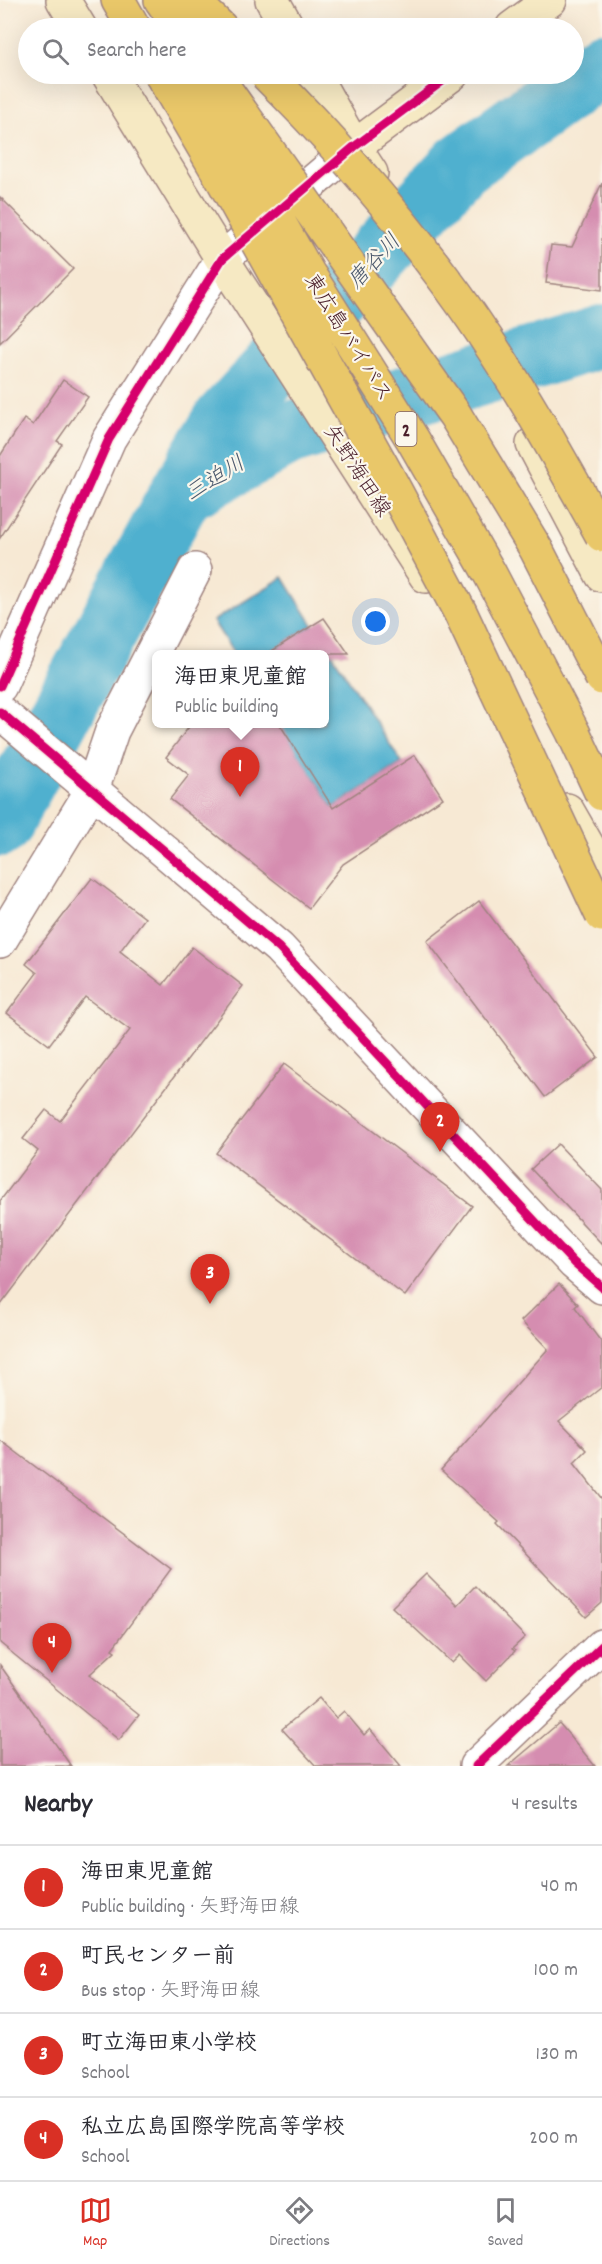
<!DOCTYPE html>
<html lang="en">
<head>
<meta charset="utf-8">
<style>
	:root { --surface:#fff; --page:#f7f7f7; --text:#2b2b33; --muted:#7c7c81; --line:#e1e1e2; --accent:#d93025 }
	body { margin:0; font-family:Dekko,"Klee One",sans-serif; background:var(--page); color:var(--text) }
	.you { position:absolute; left:376px; top:622px; width:21px; height:21px; margin:-15px; border:4px solid #fff; border-radius:50%; background:#1a73e8; box-shadow:0 0 0 9px #1a73e833 }
	.badge { display:grid; place-items:center; width:39px; height:39px; border-radius:50%; background:var(--accent); color:#fff; font-size:20px; font-weight:700 }
	.pin { position:absolute; translate:-50% -50px; filter:drop-shadow(0 2px 3px #0008) }
	.pin::after { content:''; position:absolute; top:32px; width:21px; height:18px; background:inherit; clip-path:polygon(0 0,100% 0,50% 100%) }
	.popup { position:absolute; left:152px; top:650px; width:177px; height:78px; box-sizing:border-box; display:grid; place-content:center; border-radius:9px; background:var(--surface); filter:drop-shadow(0 2px 4px #0005); font-size:20px; white-space:nowrap; color:var(--muted) }
	.popup b { font-size:22px; color:var(--text) }
	.popup::after { content:''; position:absolute; left:50%; top:100%; margin-left:-12px; border:12px solid transparent; border-top-color:var(--surface) }
	.list { margin:0; padding:0; list-style:none }
	h2 { display:flex; justify-content:space-between; align-items:center; height:78px; margin:0; padding:0 24px; font-size:26px }
	h2 small { font-size:20px; font-weight:400; color:var(--muted) }
	.list li { display:grid; grid-template-columns:39px 1fr auto; gap:18px; align-items:center; box-sizing:border-box; height:84px; padding:0 24px; border-top:2px solid var(--line) }
	.list b { display:block; font-size:22px; white-space:nowrap }
	.list p { margin:0; font-size:20px; white-space:nowrap; color:var(--muted) }
	.list em { font-size:20px; font-style:normal; color:var(--muted) }
	.icon { flex:none; width:33px; height:33px; fill:none; stroke:currentColor; stroke-width:2; stroke-linecap:round; stroke-linejoin:round }
	.map { position:relative; flex:none; width:602px; height:1766px; overflow:hidden }
	.search { position:absolute; background:var(--surface); box-shadow:0 6px 24px #0002; left:18px; right:18px; top:18px; height:66px; display:flex; align-items:center; gap:15px; box-sizing:border-box; padding:0 21px; border-radius:33px; color:var(--muted); font-size:22px }
	.sheet { height:414px; background:var(--surface) }
	nav { display:flex; justify-content:space-around; align-items:center; box-sizing:border-box; height:84px; border-top:2px solid var(--line); background:var(--surface); font-size:16px; color:var(--muted) }
	nav a { display:grid; justify-items:center; gap:3px }
	nav .on { color:var(--accent) }
	.map>svg:first-child { display:block }
	.water { fill:#50b0cf; stroke:#4d687d; stroke-width:1.5 }
	.lines { fill:none; stroke-linecap:round; stroke-linejoin:round }
	.river { stroke:#50b0cf; stroke-width:64 }
	.building { fill:#d58db0 }
	.street-casing { stroke:#a08480; stroke-width:36 }
	.secondary-casing { stroke:#a08480; stroke-width:36 }
	.highway-casing { stroke:#a08480; stroke-width:36 }
	.street { stroke:#fff; stroke-width:33 }
	.secondary { stroke:#f6e9c3; stroke-width:33 }
	.highway { stroke:#e9c769; stroke-width:33 }
	.highway-bridge-casing { stroke:#a08480; stroke-width:36; stroke-linecap:butt }
	.highway-bridge { stroke:#e9c769; stroke-width:33 }
	.cycleway-casing { stroke:#fbf7ec; stroke-width:13 }
	.cycleway { stroke:#d6006c; stroke-width:9 }
	.labels { text-anchor:middle; stroke-width:4.5; stroke-linejoin:round; paint-order:stroke }
	.shield { fill:#fbf7ec; stroke:#7f6065; stroke-width:1.5 }
	.shield-label { font-size:20px; font-weight:bold; fill:#4a1f2b }
	.street-label { font-size:21px; fill:#4a1f2b; stroke:#fbf7ec }
	.water-label { font-size:22px; font-style:italic; fill:#4c596d; stroke:#fbf7ec }
</style>
</head>
<body>
<div class="map">
<svg width="602" height="1766" viewBox="0 0 602 1766">
	<rect width="100%" height="100%" fill="#fbf7ec"/>
	<filter id="ink" filterUnits="userSpaceOnUse"><feTurbulence type="fractalNoise" baseFrequency=".0167" numOctaves="2"/><feDisplacementMap in="SourceGraphic" scale="12" xChannelSelector="R" yChannelSelector="G"/><feConvolveMatrix kernelMatrix="1 2 1 2 8 2 1 2 1" color-interpolation-filters="sRGB"/></filter>
	<filter id="wash" filterUnits="userSpaceOnUse"><feTurbulence type="fractalNoise" baseFrequency=".008" numOctaves="4" result="noise"/><feDisplacementMap in="SourceGraphic" scale="24" xChannelSelector="R" yChannelSelector="G"/><feGaussianBlur stdDeviation="1.35" result="paint"/><feColorMatrix in="noise" values="0 0 0 0 0 0 0 0 0 0 0 0 0 0 0 0 0 1.4 0 .05"/><feComposite in="paint" operator="in"/></filter>
	<g filter="url(#wash)">
		<rect width="100%" height="100%" fill="#f7e9d4"/>
		<!-- water -->
		<path class="water" d="M 283,577 L 313,625 L 267,654 L 234,654 L 213,621 Z
			M 329,649 L 402,763 L 333,808 L 279,724 L 324,724 L 324,654 L 321,654 Z"/>
		<g class="lines">
			<!-- river -->
			<path class="river" d="M 182,492 L 288,434 L 602,336
				M 0,825 L 182,492 L 225,420 L 461,165 L 602,64"/>
		</g>
		<g id="blocks">
			<!-- building -->
			<path class="building" d="M 602,183 L 602,290 L 546,283 L 551,245 L 572,247 Z
				M 0,197 L 73,269 L 0,343 Z
				M 63,380 L 88,397 L 57,441 L 62,444 L 0,538 L 0,456 L 24,419 L 33,425 Z
				M 324,618 L 349,654 L 267,654 Z
				M 192,723 L 279,723 L 333,808 L 415,755 L 443,798 L 343,864 L 309,908 L 170,799 L 189,775 L 166,757 Z
				M 92,878 L 145,918 L 120,951 L 163,985 L 192,947 L 243,986 L 0,1306 L 0,1201 L 38,1151 L 23,1139 L 46,1110 L 60,1121 L 130,1030 L 85,997 L 49,1045 L 7,1013 L 37,973 L 26,964 Z
				M 479,901 L 598,1057 L 545,1097 L 427,941 Z
				M 284,1064 L 472,1206 L 405,1296 L 216,1153 Z
				M 558,1144 L 602,1190 L 602,1244 L 531,1169 Z
				M 559,1284 L 578,1304 L 575,1307 L 602,1343 L 602,1387 L 559,1421 L 587,1450 L 574,1463 L 602,1499 L 602,1603 L 586,1617 L 497,1524 L 499,1522 L 441,1470 L 548,1349 L 521,1321 Z
				M 0,1440 L 171,1569 L 112,1649 L 115,1651 L 89,1675 L 139,1715 L 119,1740 L 0,1643 Z
				M 426,1574 L 457,1605 L 475,1586 L 525,1637 L 512,1649 L 515,1651 L 486,1681 L 460,1655 L 452,1663 L 392,1607 Z
				M 0,1665 L 71,1766 L 0,1766 Z
				M 319,1698 L 336,1718 L 344,1711 L 364,1735 L 370,1729 L 401,1766 L 316,1766 L 282,1729 Z
				M 559,1723 L 595,1766 L 508,1766 Z"/>
		</g>
	</g>
	<g filter="url(#ink)">
		<use href="#blocks" fill-opacity="0" stroke="#a08480" stroke-width="1.5"/>
		<g class="lines">
			<!-- street casing -->
			<g class="street-casing">
				<path id="street" d="M 0,686 L 109,439 L 222,259 L 354,147
					M 0,712 L 279,948 L 574,1263 L 602,1287
					M 0,941 L 92,790 L 112,731 L 195,570
					M 476,1766 L 602,1646"/>
			</g>
			<!-- secondary casing -->
			<g class="secondary-casing">
				<path id="secondary" d="M 63,0 L 80,28
					M 272,0 L 288,28
					M 512,28 L 550,0
					M 108,74 L 222,259 L 426,576
					M 313,74 L 354,147 L 371,173
					M 354,147 L 452,74
					M 533,444 L 602,575
					M 567,810 L 602,871"/>
			</g>
			<!-- highway casing -->
			<g class="highway-casing">
				<path id="highway" d="M 118,0 L 134,28
					M 161,0 L 181,28
					M 192,0 L 221,28"/>
			</g>
			<!-- street -->
			<use href="#street" class="street"/>
			<!-- secondary -->
			<use href="#secondary" class="secondary"/>
			<!-- highway -->
			<use href="#highway" class="highway"/>
			<!-- highway-bridge casing -->
			<g class="highway-bridge-casing">
				<path id="highway-bridge" d="M 161,74 L 224,182 L 388,477 L 460,612 L 602,915
					M 194,74 L 308,273 L 413,440 L 490,574 L 573,732 L 602,794
					M 266,74 C 330,137 388,204 442,276 C 502,355 554,448 602,535
					M 222,85 L 455,415 L 536,549 L 602,678"/>
			</g>
			<!-- highway-bridge -->
			<use href="#highway-bridge" class="highway-bridge"/>
			<!-- cycleway casing -->
			<g class="cycleway-casing">
				<path id="cycleway" d="M 0,686 L 109,439 L 222,259 L 354,147 L 452,74
					M 0,712 L 279,948 L 574,1263 L 602,1287
					M 476,1766 L 602,1646"/>
			</g>
			<!-- cycleway -->
			<use href="#cycleway" class="cycleway"/>
		</g>
	</g>
	<g class="labels">
		<!-- shield labels -->
		<rect class="shield" x="395.5" y="412" width="21" height="34" rx="4.5"/>
		<g class="shield-label">
			<text x="406" y="436">2</text>
		</g>
		<!-- street labels -->
		<g class="street-label">
			<text transform="translate(349 337) rotate(58)" y="7">東広島バイパス</text>
			<text transform="translate(358 470) rotate(57)" y="7">矢野海田線</text>
		</g>
		<!-- water labels -->
		<g class="water-label">
			<text transform="translate(373 260) rotate(-47)" y="8">唐谷川</text>
			<text transform="translate(214 477) rotate(-32)" y="8">三迫川</text>
		</g>
	</g>
</svg>
<div class="you"></div>
<div class="pin badge" style="left:240px;top:797px">1</div>
<div class="popup"><b>海田東児童館</b>Public building</div>
<div class="pin badge" style="left:440px;top:1152px">2</div>
<div class="pin badge" style="left:210px;top:1304px">3</div>
<div class="pin badge" style="left:52px;top:1673px">4</div>
<div class="search"><svg class="icon" aria-label="search" viewBox="0 0 24 24"><circle cx="10" cy="10" r="6"/><path d="M15 15l6 6"/></svg>Search here</div>
</div>
<section class="sheet">
<h2>Nearby<small>4 results</small></h2>
<ul class="list">
<li><span class="badge">1</span><div><b>海田東児童館</b><p>Public building · 矢野海田線</p></div><em>40 m</em></li>
<li><span class="badge">2</span><div><b>町民センター前</b><p>Bus stop · 矢野海田線</p></div><em>100 m</em></li>
<li><span class="badge">3</span><div><b>町立海田東小学校</b><p>School</p></div><em>130 m</em></li>
<li><span class="badge">4</span><div><b>私立広島国際学院高等学校</b><p>School</p></div><em>200 m</em></li>
</ul>
</section>
<nav>
<a class="on"><svg class="icon" aria-label="map" viewBox="0 0 24 24"><path d="M3 6l6-2 6 2 6-2v14l-6 2-6-2-6 2zM9 4v14M15 6v14"/></svg>Map</a>
<a><svg class="icon" aria-label="directions" viewBox="0 0 24 24"><path d="M12 3l9 9-9 9-9-9zM9 14v-3h6M13 9l2 2-2 2"/></svg>Directions</a>
<a><svg class="icon" aria-label="saved" viewBox="0 0 24 24"><path d="M7 4h10v16l-5-4-5 4z"/></svg>Saved</a>
</nav>
</body>
</html>
